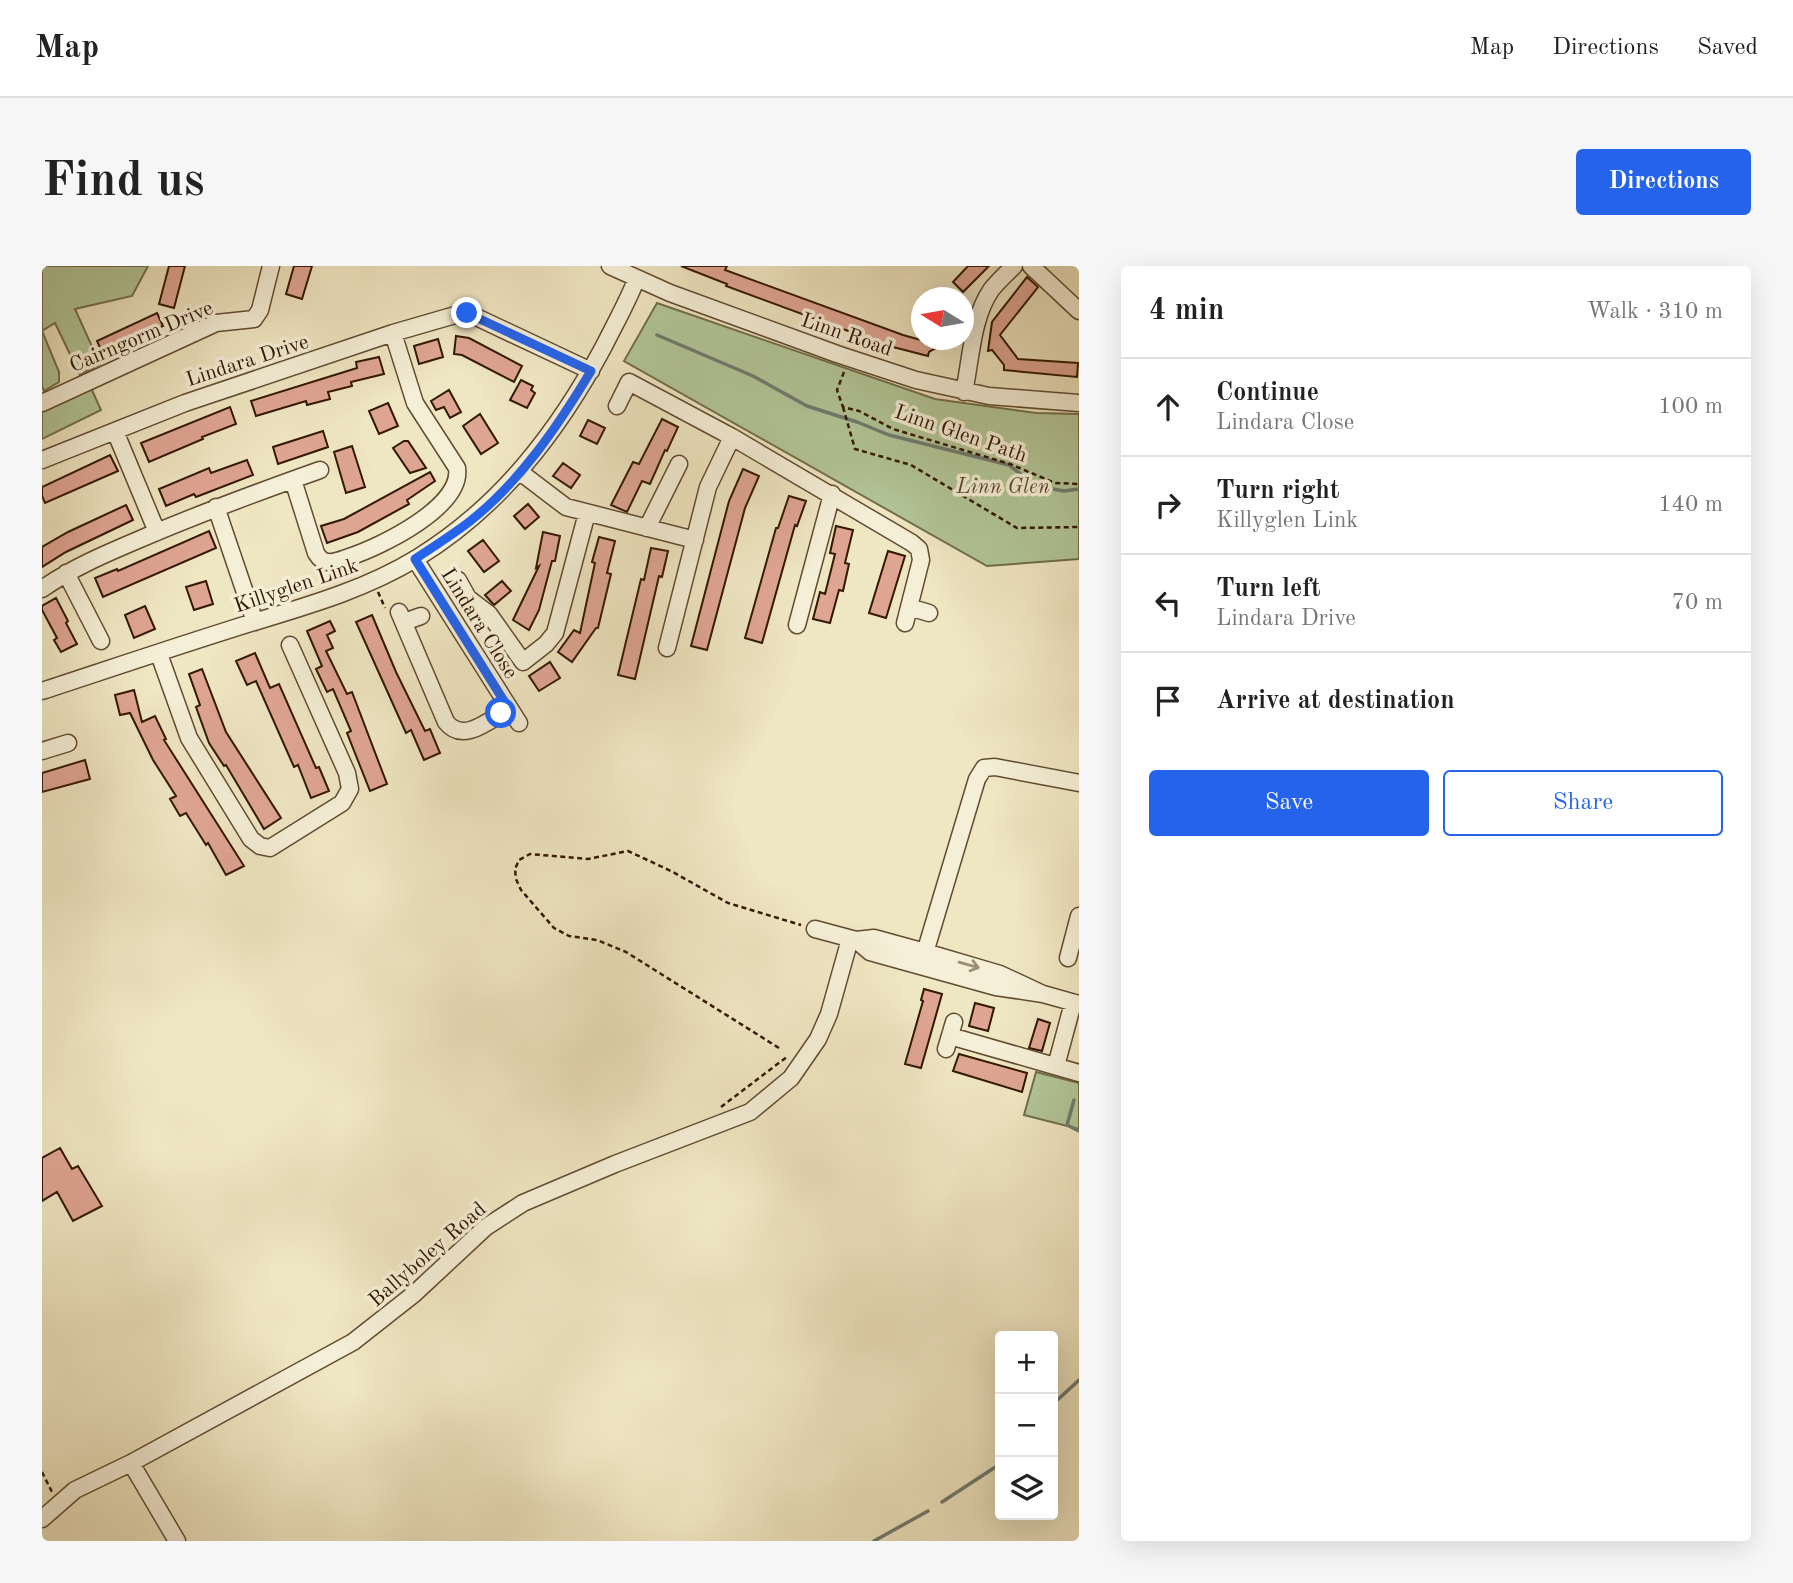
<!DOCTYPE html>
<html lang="en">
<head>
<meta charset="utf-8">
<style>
	:root { --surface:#fff; --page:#f6f6f6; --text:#222; --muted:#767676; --line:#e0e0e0; --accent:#2563eb }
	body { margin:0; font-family:"Old Standard TT",serif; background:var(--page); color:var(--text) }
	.controls { position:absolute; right:21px; bottom:21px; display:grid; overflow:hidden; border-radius:7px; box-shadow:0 7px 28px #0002 }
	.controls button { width:63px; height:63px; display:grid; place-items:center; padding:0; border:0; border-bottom:2px solid var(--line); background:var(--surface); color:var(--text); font:35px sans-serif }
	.compass { position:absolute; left:869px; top:21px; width:63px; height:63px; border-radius:50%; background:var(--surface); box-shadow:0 7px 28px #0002; rotate:281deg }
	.stop { position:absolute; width:21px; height:21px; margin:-16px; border:5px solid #2563eb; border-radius:50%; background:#fff }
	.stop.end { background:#2563eb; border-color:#fff; box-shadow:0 2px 7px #0008 }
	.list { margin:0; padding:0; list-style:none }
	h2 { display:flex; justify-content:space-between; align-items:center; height:91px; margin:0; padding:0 28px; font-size:30px }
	h2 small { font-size:23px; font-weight:400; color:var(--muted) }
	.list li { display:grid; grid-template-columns:46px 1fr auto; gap:21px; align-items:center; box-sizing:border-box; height:98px; padding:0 28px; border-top:2px solid var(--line) }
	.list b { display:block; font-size:26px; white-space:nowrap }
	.list p { margin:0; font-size:23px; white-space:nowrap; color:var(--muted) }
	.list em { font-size:23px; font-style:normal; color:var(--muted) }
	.actions { display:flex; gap:14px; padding:21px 28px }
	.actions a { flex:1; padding:16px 0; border:2px solid var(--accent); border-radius:7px; text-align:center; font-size:24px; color:var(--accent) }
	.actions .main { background:var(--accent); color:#fff }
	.icon { flex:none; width:38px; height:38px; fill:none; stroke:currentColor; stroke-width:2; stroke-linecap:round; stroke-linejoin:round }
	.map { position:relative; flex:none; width:1037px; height:1275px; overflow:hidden; border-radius:7px }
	header { display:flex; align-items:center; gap:42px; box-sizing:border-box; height:98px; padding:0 35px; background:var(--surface); border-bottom:2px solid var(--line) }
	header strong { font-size:33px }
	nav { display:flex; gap:38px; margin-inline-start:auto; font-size:24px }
	.intro { display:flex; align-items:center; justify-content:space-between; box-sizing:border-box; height:168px; padding:0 42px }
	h1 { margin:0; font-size:49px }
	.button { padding:18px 32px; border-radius:7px; background:var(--accent); color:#fff; font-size:24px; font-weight:700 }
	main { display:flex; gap:42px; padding:0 42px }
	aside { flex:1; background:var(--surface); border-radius:7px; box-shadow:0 7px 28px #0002 }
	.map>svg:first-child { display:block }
	.green { fill:#b2c698; stroke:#726e4c; stroke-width:2 }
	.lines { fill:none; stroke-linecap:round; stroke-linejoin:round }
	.stream { stroke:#707b6f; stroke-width:3.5 }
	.building { fill:#dfa593; stroke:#321701; stroke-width:2 }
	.minor-casing { stroke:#614b31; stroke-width:19 }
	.path { stroke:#321701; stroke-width:2.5; stroke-dasharray:5 3.5; stroke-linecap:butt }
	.minor { stroke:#f5efd7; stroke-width:16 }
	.oneway { stroke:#9d8e77 }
	.route { stroke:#2563eb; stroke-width:9 }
	.labels { text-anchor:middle; stroke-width:7; stroke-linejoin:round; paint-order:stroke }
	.street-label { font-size:21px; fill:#321701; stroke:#f5efd7 }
	.park-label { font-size:21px; font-style:italic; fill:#584c2e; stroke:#f5efd7 }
</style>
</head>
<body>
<header>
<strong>Map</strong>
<nav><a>Map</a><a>Directions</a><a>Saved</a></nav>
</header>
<div class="intro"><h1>Find us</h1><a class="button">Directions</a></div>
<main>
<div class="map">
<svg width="1037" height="1275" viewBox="0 0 1037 1275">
	<rect width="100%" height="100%" fill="#efe6c2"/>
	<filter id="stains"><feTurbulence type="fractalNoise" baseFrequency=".00286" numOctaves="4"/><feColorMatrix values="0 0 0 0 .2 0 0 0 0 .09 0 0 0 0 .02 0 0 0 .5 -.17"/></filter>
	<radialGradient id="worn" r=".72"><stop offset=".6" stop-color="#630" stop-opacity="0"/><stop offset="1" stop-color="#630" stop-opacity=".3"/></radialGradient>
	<!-- green -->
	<path class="green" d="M 0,0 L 106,0 L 90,30 L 33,43 L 58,98 L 38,109 L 13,57 L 0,65 L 17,106 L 17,116 L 2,125 L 0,120 Z
		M 615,37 L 893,133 L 994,147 L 1037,148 L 1037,293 L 945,300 L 582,95 Z
		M 49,122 L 59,144 L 0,173 L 0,142 Z
		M 994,806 L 1037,817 L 1037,863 L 982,849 Z"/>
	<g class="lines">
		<!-- stream -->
		<path class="stream" d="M 615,69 L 711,110 L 765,140 L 815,156 L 847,169 L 967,199 L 994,220 L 1022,225 L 1037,223
			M 1032,834 L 1025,859 L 1037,865
			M 1011,1138 L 1037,1114
			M 900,1236 L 958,1198
			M 832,1275 L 886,1245"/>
	</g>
	<!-- building -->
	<path class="building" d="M 127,0 L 143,0 L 132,42 L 117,38 Z
		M 252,0 L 270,0 L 260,33 L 244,28 Z
		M 639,0 L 685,0 L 683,4 L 861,69 L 879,74 L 908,74 L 887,86 L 886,90 L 847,80 L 684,20 L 685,18 Z
		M 926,0 L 947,0 L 921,26 L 911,16 Z
		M 985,11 L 996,21 L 958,69 L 976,93 L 1036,97 L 1035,111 L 962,104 L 962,99 L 950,84 L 946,85 L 950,56 Z
		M 115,47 L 121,60 L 61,88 L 55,75 Z
		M 414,70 L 427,72 L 480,100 L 472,116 L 420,89 L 412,88 Z
		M 396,73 L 401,91 L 377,98 L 372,80 Z
		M 337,91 L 342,108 L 309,116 L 310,120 L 286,126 L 288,133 L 265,139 L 264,135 L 214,150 L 209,135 L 315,102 L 314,96 Z
		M 479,114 L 491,120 L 489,124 L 493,127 L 485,142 L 468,134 Z
		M 407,124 L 419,146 L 408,152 L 402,141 L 394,144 L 389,135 Z
		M 346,137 L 356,160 L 337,168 L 327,145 Z
		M 188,141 L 194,158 L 160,171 L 161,173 L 107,196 L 99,177 Z
		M 438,148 L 456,177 L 439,188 L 421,160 Z
		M 620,153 L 636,161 L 625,185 L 623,184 L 608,218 L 600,215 L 585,246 L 569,239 L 591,196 L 597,198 Z
		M 546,154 L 563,162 L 555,178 L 538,170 Z
		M 281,165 L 286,181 L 236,198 L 231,181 Z
		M 362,175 L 366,175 L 384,202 L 368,207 L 351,182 Z
		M 310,180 L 323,221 L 304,227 L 292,186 Z
		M 68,189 L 76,205 L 3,237 L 0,230 L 0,221 Z
		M 205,194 L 211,209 L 154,231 L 152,228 L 124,240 L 117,223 L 167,202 L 169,207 Z
		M 521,197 L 538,209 L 529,222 L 511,210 Z
		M 701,203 L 717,210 L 703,242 L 665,384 L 649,380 L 687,235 Z
		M 388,206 L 393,215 L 365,234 L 367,238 L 316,266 L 285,277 L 279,260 L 302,253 Z
		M 747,230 L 764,235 L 755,260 L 753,259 L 720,377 L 703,372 L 734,262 L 736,262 Z
		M 486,238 L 497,251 L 483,263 L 472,250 Z
		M 84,239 L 91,254 L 24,286 L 0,301 L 0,281 L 26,266 Z
		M 794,260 L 811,264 L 803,297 L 807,298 L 801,325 L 797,324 L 788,357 L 771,353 L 778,326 L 783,328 L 793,288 L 788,287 Z
		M 167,265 L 174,282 L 61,331 L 53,312 L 75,303 L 76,305 Z
		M 501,266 L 518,270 L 513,295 L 510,295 L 497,344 L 487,364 L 471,354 L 497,300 L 494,302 Z
		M 557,271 L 573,275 L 565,307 L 569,308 L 556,362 L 554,362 L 530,396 L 516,386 L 532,364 L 538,367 L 553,297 L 550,296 Z
		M 441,274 L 457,295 L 442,306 L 426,285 Z
		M 609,282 L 626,285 L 620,311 L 617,310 L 593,413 L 576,409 L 599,313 L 602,314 Z
		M 846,285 L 863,290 L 844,352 L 827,347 Z
		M 164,315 L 171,338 L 152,344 L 144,321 Z
		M 460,315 L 469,325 L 452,339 L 443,329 Z
		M 14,332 L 26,355 L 24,357 L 35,378 L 19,386 L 12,374 L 15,372 L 0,344 L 0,340 Z
		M 103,340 L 113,363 L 92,372 L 83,349 Z
		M 330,349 L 354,406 L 383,465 L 388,463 L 398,487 L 382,494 L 369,464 L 364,467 L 314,356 Z
		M 288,355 L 293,365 L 285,369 L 291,382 L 284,385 L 305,428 L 310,426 L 345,518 L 328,525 L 305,467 L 309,465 L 291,423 L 285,426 L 274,403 L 280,400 L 265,365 Z
		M 213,387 L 228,422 L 237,418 L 274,502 L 277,501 L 287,525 L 269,532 L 256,499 L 252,501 L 214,415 L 205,419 L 194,395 Z
		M 508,396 L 518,412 L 497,425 L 487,410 Z
		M 160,403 L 184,466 L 239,552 L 222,563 L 184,499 L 182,500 L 167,477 L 154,441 L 158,439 L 147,408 Z
		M 92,424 L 100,456 L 113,450 L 124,473 L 122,474 L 202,600 L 184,609 L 166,577 L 164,579 L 144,547 L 138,550 L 128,533 L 134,530 L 111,494 L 88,447 L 78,449 L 73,429 Z
		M 43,494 L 48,513 L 0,526 L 0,507 Z
		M 882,723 L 900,728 L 879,802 L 863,798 L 881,735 L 879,734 Z
		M 933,737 L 952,742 L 946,765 L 927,760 Z
		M 996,753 L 1008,757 L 1000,785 L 987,782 Z
		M 917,788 L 985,807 L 980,826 L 911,805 Z
		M 18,882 L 30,903 L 36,900 L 60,940 L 31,955 L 15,926 L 0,935 L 0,892 Z"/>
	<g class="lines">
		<!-- minor casing -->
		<g class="minor-casing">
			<path id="minor" d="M 568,0 L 628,27 L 795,88 L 874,114 L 947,130 L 1037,137
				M 989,0 L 1037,45
				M 922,126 C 929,93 930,52 949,24 C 956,15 964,8 972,0
				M 0,137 L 174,57 L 212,53 L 218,44 L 229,0
				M 575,140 L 587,116 L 690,171 L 870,277 L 877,283 L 879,294 L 863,357
				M 73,165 L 115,266
				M 0,194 L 143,137 L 351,67 L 420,47 L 430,49 L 549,105
				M 478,206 L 524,241 L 653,274
				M 251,214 L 274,287 C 277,292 280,296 286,296 C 293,297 301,293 307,291 C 338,281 421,241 415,202 L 373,137 L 351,67
				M 174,241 L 213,356
				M 605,262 L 637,198
				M 373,293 L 477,457
				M 24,307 L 59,375
				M 416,314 L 426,332 L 447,348 L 481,396 L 504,378 L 513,367 L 545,247
				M 0,323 C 30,302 63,288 96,274 C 156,248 216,226 278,204
				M 867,341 L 887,347
				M 357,346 L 404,456 C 422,479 449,452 467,443
				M 362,356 L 379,350
				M 755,359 L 790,228
				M 625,382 L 666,221 L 690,171
				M 117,388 L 147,472 L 209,573 L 218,580 L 228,582 L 300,537 L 308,523 L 305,507 L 248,379
				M 0,425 C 70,402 141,378 212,356 C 268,339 324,323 375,292 C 458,241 516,166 562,80 C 573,58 585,37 594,14
				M 0,485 L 26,477
				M 773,663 L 814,674 L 832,672 L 883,686 L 958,708 L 1001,728
				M 814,674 L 828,686 L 954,721 L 1001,728 L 1037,738
				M 1026,692 L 1037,650
				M 879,700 L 935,513 L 942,502 L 953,501 L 1037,517
				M 908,770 L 1037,807
				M 904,783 L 912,756
				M 1014,800 L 1031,737
				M 89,1197 L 135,1275
				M 0,1253 L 33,1224 L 89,1197 L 311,1076 L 372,1028 L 444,961 L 481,937 L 573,898 L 708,846 L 749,812 L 776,773 L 787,748 L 808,673"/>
		</g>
		<!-- path -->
		<path class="path" d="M 802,106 L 795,124 L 801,141 L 817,145 L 851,163 L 968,198 L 1013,217 L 1037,218
			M 801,141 L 813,183 L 869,199 L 975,262 L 1037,261
			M 336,326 L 343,342
			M 737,782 L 584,686 L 555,674 L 527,670 L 512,662 L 479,624 L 474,613 L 473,603 L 477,594 L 488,588 L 546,593 L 586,585 L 629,605 L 686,637 L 759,659
			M 679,841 L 746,790
			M 0,1206 L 10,1226"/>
		<!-- minor -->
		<use href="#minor" class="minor"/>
	</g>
	<!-- one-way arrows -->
	<defs><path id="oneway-shaft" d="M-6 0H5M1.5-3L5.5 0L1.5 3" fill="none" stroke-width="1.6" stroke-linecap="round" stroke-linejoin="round" transform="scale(1.75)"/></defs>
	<use class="oneway" href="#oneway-shaft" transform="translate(927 699) rotate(16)"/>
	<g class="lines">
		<!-- route -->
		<path class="route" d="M 425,47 L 549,105 C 516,160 478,216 427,256 C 410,269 391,281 373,293 L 467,443 L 459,447"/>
	</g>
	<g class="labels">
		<!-- street labels -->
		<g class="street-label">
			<text transform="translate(805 68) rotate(19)" y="7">Linn Road</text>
			<text transform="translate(99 70) rotate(-23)" y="7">Cairngorm Drive</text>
			<text transform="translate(205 94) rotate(-18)" y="7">Lindara Drive</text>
			<text transform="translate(919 167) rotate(19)" y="7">Linn Glen Path</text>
			<text transform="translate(254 319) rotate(-19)" y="7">Killyglen Link</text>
			<text transform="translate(438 357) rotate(58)" y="7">Lindara Close</text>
			<text transform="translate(385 988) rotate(-41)" y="7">Ballyboley Road</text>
		</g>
		<!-- park labels -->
		<g class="park-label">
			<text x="961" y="227">Linn Glen</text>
		</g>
	</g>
	<rect width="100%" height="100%" filter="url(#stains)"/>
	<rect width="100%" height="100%" fill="url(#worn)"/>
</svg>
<div class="controls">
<button>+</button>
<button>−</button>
<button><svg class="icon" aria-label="layers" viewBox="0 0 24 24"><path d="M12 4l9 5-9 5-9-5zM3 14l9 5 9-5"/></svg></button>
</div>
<svg class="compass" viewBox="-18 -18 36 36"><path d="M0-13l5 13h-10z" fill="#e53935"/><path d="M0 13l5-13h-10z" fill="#767676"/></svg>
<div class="stop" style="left:459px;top:447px"></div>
<div class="stop end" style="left:425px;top:47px"></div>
</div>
<aside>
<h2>4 min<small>Walk · 310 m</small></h2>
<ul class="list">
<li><svg class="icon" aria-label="ahead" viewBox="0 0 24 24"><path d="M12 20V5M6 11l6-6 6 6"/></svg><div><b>Continue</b><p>Lindara Close</p></div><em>100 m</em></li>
<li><svg class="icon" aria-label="right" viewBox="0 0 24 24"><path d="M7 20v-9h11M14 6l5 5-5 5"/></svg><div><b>Turn right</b><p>Killyglen Link</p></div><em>140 m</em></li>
<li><svg class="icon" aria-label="left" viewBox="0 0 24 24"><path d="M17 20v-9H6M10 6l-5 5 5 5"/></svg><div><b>Turn left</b><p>Lindara Drive</p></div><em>70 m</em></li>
<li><svg class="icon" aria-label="arrive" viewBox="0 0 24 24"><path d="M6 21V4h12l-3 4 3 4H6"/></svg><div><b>Arrive at destination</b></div></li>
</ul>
<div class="actions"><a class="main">Save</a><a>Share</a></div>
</aside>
</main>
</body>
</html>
